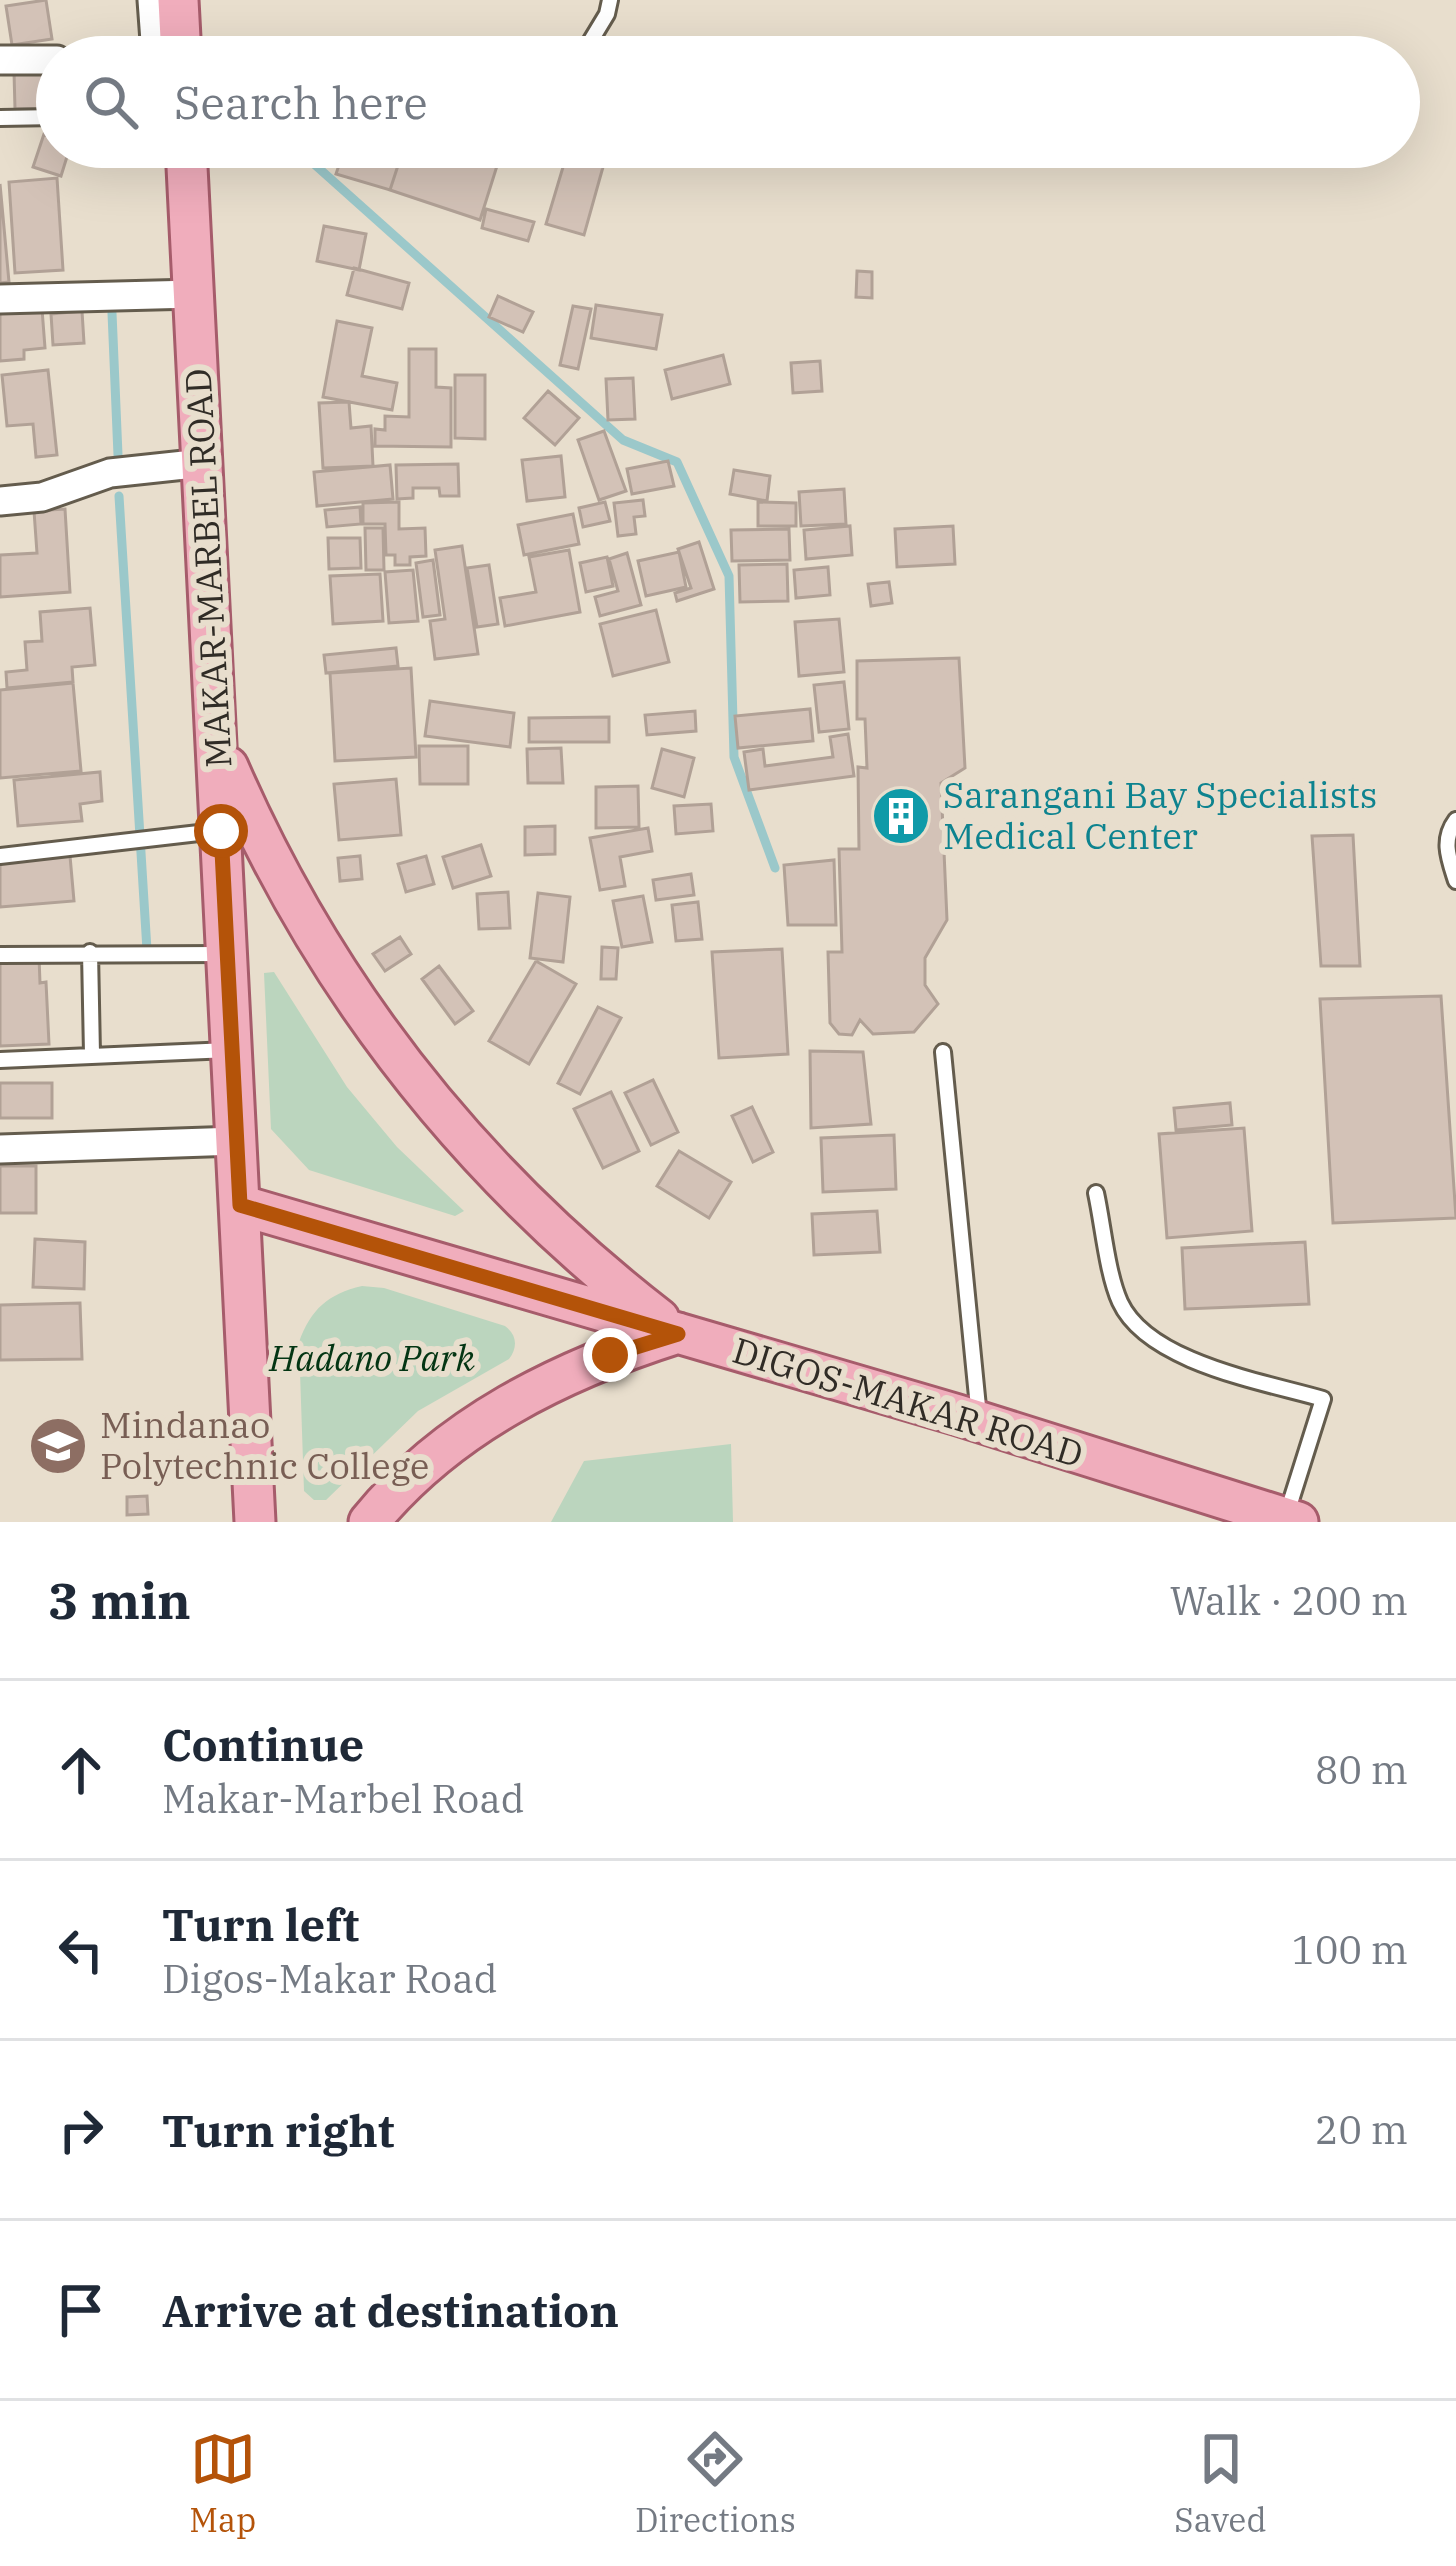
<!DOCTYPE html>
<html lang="en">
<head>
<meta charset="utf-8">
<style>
	:root { --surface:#fff; --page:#f6f6f7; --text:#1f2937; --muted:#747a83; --line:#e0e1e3; --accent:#b45309 }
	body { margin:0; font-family:"IBM Plex Serif",serif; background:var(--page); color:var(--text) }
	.stop { position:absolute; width:36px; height:36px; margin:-27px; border:9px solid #b45309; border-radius:50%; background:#fff }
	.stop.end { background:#b45309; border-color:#fff; box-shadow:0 3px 12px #0008 }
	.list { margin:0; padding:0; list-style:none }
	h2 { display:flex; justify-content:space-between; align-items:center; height:156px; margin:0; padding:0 48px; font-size:51px }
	h2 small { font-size:39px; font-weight:400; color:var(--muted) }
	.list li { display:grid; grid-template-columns:78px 1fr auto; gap:36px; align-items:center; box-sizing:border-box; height:180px; padding:0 48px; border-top:3px solid var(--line) }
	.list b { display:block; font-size:45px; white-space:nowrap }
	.list p { margin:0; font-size:39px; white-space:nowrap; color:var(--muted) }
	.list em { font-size:39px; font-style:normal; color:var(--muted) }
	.icon { flex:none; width:66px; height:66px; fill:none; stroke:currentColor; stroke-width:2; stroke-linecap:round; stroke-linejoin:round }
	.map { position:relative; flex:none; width:1456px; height:1522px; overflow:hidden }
	.search { position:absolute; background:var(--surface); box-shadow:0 12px 48px #0002; left:36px; right:36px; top:36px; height:132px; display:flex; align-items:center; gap:30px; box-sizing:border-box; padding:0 42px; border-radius:66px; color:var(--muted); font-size:45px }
	.sheet { height:876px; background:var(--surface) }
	nav { display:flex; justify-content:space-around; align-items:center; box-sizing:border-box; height:168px; border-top:3px solid var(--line); background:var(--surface); font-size:33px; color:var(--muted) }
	nav a { display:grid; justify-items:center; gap:6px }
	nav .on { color:var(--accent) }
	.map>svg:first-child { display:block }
	.green { fill:#bbd5be }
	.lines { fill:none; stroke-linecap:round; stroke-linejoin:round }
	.stream { stroke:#9bc8ca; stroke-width:9 }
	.building { fill:#d3c2b7; stroke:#b1a196; stroke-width:3 }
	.lane-casing { stroke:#645c4d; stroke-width:20 }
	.street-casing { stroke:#645c4d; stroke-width:33 }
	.primary-casing { stroke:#a65c6b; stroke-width:45 }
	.lane { stroke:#fff; stroke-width:14 }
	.street { stroke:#fff; stroke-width:27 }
	.primary { stroke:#f0adbc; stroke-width:39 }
	.route { stroke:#b45309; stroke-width:15 }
	.labels { text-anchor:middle; stroke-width:12; stroke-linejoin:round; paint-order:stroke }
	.street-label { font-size:36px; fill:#302c26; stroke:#e8decd }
	.culture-label { font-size:36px; fill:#0d838f; stroke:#e8decd; text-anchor:start }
	.park-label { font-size:36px; font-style:italic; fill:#033513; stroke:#e8decd }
	.education-label { font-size:36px; fill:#785e54; stroke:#e8decd; text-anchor:start }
</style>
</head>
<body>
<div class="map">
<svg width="1456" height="1522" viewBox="0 0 1456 1522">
	<rect width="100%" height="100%" fill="#e8decd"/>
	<!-- green -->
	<path class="green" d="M 274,972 L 347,1087 L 397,1147 L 464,1211 L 455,1216 L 309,1170 L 271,1129 L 264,973 Z
		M 362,1286 L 384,1288 L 505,1326 C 517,1335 518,1347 509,1359 L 418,1411 L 326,1500 L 314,1500 L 304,1491 L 299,1342 C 311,1309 328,1294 362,1286 Z
		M 731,1444 L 733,1522 L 551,1522 L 584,1461 Z"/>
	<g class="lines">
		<!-- stream -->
		<path class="stream" d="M 295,147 L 623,440 L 677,462 L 729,576 L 734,757 L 775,868
			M 112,313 L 118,455
			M 119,496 L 147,950"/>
	</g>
	<!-- building -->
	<path class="building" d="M 46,0 L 52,39 L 12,45 L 6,6 Z
		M 14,72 L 57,72 L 57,108 L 15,109 Z
		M 44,134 L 57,139 L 57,147 L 70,147 L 61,176 L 33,167 Z
		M 345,147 L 404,147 L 390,190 L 336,174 Z
		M 404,147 L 502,150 L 480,220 L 390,190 Z
		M 566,157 L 603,167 L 584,235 L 546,224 Z
		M 57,178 L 63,270 L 15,273 L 9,182 Z
		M 0,184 L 9,282 L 0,283 Z
		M 486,209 L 534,222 L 528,241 L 482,228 Z
		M 324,226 L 366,234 L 359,270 L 317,261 Z
		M 354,268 L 409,283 L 402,309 L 347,295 Z
		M 857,271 L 872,272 L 872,298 L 856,297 Z
		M 498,296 L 533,312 L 523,332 L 489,317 Z
		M 0,303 L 42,309 L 45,348 L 24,350 L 24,359 L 0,361 Z
		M 596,305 L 662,315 L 656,349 L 591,338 Z
		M 573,306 L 591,309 L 578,369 L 560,365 Z
		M 82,311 L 84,343 L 53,345 L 51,314 Z
		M 337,321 L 372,328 L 362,376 L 397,383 L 392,410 L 323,397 Z
		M 409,349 L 436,349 L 436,387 L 451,388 L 451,447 L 375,446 L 375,429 L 385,430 L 385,416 L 409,417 Z
		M 723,355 L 730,384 L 672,399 L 665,370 Z
		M 820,361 L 822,391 L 793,393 L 791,363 Z
		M 48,370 L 57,455 L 36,457 L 33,424 L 7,426 L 2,375 Z
		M 455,375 L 485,375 L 485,439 L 455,438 Z
		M 633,378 L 635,419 L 608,420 L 606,379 Z
		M 548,391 L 579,418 L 555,445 L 524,418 Z
		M 349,402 L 351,428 L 371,426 L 373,466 L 323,468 L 319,403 Z
		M 604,431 L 626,491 L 599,500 L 578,440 Z
		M 561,456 L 565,497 L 527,501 L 522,460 Z
		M 668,461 L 674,486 L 632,494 L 627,469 Z
		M 458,464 L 459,496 L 440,496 L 439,488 L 413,488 L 413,498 L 397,499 L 396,465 Z
		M 390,465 L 393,499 L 317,506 L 314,472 Z
		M 734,470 L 770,476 L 767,501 L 730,494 Z
		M 844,489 L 846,524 L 801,526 L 799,492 Z
		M 643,500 L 645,516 L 634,517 L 636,534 L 618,536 L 614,503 Z
		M 399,502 L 399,529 L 425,528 L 426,556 L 410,557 L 410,565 L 395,565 L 395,555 L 386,555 L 385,524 L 363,524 L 363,503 Z
		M 605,502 L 610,521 L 583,527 L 579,508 Z
		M 758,502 L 796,503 L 796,526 L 758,526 Z
		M 360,507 L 361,524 L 327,527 L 325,510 Z
		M 65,509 L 70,592 L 0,597 L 0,555 L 37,553 L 34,511 Z
		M 573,514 L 579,544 L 524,555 L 518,525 Z
		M 850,526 L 852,555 L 806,559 L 804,530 Z
		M 953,526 L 955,564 L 897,567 L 895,529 Z
		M 365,528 L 383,528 L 384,570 L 366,570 Z
		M 789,529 L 790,560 L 732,561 L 731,530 Z
		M 328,538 L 360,538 L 361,568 L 329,569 Z
		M 699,542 L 714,589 L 677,601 L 675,593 L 691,588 L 678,549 Z
		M 462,546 L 478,654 L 435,659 L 430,621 L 445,619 L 435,550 Z
		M 569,550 L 580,612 L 505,626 L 500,598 L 536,592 L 529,557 Z
		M 679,552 L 686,587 L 646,596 L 638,561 Z
		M 627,553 L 641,605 L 600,616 L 595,597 L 618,591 L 609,559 Z
		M 607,557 L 613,586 L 586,592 L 580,563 Z
		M 433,560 L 440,615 L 423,617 L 416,563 Z
		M 787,564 L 788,601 L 740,602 L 739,565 Z
		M 489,565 L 498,624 L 477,627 L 467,568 Z
		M 828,567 L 830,595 L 796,598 L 794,570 Z
		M 413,570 L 418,621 L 389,623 L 385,572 Z
		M 380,574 L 383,621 L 333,624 L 330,576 Z
		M 889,582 L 892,603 L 871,606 L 868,584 Z
		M 90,608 L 95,665 L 72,667 L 73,682 L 7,688 L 6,672 L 27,670 L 25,642 L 42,641 L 40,612 Z
		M 656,610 L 669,662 L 613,676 L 600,624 Z
		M 839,619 L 844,672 L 799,676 L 795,622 Z
		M 396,648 L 398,666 L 326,673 L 324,655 Z
		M 959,658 L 965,768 L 941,783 L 947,920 L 925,958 L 925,985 L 938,1004 L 914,1032 L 873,1034 L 860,1020 L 852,1035 L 839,1034 L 830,1023 L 828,952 L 842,952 L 839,849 L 859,849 L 858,767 L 867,768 L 865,719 L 857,719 L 857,661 Z
		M 411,668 L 416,757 L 335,761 L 330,673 Z
		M 844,682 L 849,729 L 819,732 L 814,685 Z
		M 73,683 L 81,771 L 0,778 L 0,690 Z
		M 430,701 L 514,713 L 510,747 L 425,736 Z
		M 810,709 L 813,741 L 738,748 L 735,716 Z
		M 695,711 L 696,731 L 647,735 L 645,715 Z
		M 609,717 L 609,742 L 529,742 L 529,718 Z
		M 848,734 L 854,776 L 749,790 L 744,752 L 763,749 L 765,766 L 833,757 L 830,737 Z
		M 419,746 L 468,746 L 468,784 L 420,784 Z
		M 561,748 L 563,783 L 528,783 L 527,749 Z
		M 662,749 L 694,758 L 684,797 L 652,788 Z
		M 100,772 L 102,801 L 80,804 L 82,821 L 18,826 L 14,780 Z
		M 396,779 L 401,835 L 339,840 L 334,784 Z
		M 638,786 L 639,827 L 596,828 L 596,787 Z
		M 711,804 L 713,831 L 676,834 L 674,806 Z
		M 555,826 L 555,854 L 525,855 L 525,827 Z
		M 648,828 L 652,851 L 620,857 L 625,886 L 600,890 L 590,838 Z
		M 1353,835 L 1360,966 L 1321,966 L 1312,836 Z
		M 481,845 L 491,876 L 453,888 L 443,857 Z
		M 70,856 L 74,901 L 0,907 L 0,862 Z
		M 360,856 L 362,879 L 340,881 L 338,858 Z
		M 426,856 L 434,884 L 406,892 L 398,864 Z
		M 834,860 L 836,925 L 788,925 L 784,865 Z
		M 691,874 L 694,895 L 656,900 L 653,880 Z
		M 508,892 L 510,928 L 479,929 L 477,894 Z
		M 538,893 L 570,897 L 563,962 L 530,958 Z
		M 643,896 L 652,942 L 622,947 L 613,901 Z
		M 698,902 L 702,939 L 676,941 L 672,905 Z
		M 400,937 L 411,954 L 385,971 L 373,954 Z
		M 602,947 L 618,948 L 616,979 L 601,979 Z
		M 782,949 L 788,1054 L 719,1058 L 712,952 Z
		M 39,957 L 40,983 L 46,982 L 49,1044 L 0,1046 L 0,959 Z
		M 536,961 L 576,984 L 529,1064 L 489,1041 Z
		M 439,966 L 473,1011 L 455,1024 L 422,979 Z
		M 1441,996 L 1456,1218 L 1333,1223 L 1320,999 Z
		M 598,1007 L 621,1018 L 580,1094 L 558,1083 Z
		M 810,1051 L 863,1052 L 871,1124 L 811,1128 Z
		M 653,1080 L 678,1132 L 651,1145 L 625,1093 Z
		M 0,1083 L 52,1083 L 52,1118 L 0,1118 Z
		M 611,1092 L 639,1151 L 603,1168 L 574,1109 Z
		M 1230,1103 L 1232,1125 L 1176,1130 L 1174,1108 Z
		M 752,1107 L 773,1152 L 753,1162 L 732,1116 Z
		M 1244,1128 L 1252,1231 L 1167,1238 L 1159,1134 Z
		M 894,1135 L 896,1189 L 823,1192 L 821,1138 Z
		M 679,1151 L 731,1182 L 709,1218 L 657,1186 Z
		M 0,1166 L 36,1166 L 36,1213 L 0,1213 Z
		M 877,1211 L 880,1252 L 814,1255 L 812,1214 Z
		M 35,1239 L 85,1242 L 84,1289 L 33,1287 Z
		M 1305,1242 L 1309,1304 L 1185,1309 L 1182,1248 Z
		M 80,1303 L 82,1359 L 0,1360 L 0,1305 Z
		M 147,1496 L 148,1514 L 127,1515 L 127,1497 Z"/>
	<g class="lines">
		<!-- lane casing -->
		<g class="lane-casing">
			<path id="lane" d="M 187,54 L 217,57
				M 581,57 L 607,14 L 610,0
				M 0,118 L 57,117
				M 1456,820 C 1441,840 1449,859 1456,881
				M 0,856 L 216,831
				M 90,952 L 92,1054
				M 0,955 L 222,954
				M 943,1052 L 979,1417
				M 0,1060 L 229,1050
				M 1096,1193 C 1103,1225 1107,1273 1120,1302 C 1148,1363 1265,1382 1323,1399 L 1287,1513"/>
		</g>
		<!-- street casing -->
		<g class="street-casing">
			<path id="street" d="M 152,0 L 156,55
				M 0,60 L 57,60
				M 0,299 L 194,294
				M 0,501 L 42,497 L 110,473 L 203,463
				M 0,1149 L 237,1141"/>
		</g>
		<!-- primary casing -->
		<g class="primary-casing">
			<path id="primary" d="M 178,0 L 181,57
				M 186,147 L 255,1522
				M 228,767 C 324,988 469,1172 659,1319
				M 240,1205 L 958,1415 L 1298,1522
				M 369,1522 C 448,1425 561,1370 678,1333"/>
		</g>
		<!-- lane -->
		<use href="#lane" class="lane"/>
		<!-- street -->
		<use href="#street" class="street"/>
		<!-- primary -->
		<use href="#primary" class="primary"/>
	</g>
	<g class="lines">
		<!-- route -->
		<path class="route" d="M 221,831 L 240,1205 L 678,1334 L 610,1355"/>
	</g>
	<!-- icons -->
	<defs>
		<g id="building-disc" transform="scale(3)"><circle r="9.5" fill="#0f9aa8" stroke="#e8decd"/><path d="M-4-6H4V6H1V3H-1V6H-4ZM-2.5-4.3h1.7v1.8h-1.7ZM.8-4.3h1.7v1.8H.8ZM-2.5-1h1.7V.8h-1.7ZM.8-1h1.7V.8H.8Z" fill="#fff"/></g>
		<g id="university-disc" transform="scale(3)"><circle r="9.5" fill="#8d6e63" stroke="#e8decd"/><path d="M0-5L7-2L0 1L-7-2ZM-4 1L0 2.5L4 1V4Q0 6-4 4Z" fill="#fff"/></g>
	</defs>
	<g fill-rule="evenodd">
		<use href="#building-disc" x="901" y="816"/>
		<use href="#university-disc" x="58" y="1446"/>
	</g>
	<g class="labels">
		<!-- street labels -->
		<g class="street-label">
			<text transform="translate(208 568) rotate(-93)" y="13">MAKAR-MARBEL ROAD</text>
			<text transform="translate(908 1402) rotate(17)" y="13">DIGOS-MAKAR ROAD</text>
		</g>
		<!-- culture labels -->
		<g class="culture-label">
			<text x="943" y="808">Sarangani Bay Specialists<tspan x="943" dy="41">Medical Center</tspan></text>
		</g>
		<!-- park labels -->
		<g class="park-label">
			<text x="372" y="1371">Hadano Park</text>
		</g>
		<!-- education labels -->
		<g class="education-label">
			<text x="100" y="1438">Mindanao<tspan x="100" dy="41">Polytechnic College</tspan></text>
		</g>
	</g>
</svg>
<div class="stop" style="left:221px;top:831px"></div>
<div class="stop end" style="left:610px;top:1355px"></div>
<div class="search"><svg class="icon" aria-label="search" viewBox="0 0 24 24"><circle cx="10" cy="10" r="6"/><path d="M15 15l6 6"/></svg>Search here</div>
</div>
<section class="sheet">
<h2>3 min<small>Walk · 200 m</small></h2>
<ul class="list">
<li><svg class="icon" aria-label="ahead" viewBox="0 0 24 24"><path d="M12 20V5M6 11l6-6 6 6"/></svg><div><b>Continue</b><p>Makar-Marbel Road</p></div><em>80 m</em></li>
<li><svg class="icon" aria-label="left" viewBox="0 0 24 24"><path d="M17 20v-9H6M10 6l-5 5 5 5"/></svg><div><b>Turn left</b><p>Digos-Makar Road</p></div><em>100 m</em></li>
<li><svg class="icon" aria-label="right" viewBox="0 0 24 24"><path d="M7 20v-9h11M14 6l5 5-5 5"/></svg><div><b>Turn right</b></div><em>20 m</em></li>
<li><svg class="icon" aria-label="arrive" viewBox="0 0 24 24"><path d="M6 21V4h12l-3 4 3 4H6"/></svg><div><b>Arrive at destination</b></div></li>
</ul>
</section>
<nav>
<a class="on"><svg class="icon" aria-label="map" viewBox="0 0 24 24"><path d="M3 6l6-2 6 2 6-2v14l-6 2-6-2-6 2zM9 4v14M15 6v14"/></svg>Map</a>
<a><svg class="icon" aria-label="directions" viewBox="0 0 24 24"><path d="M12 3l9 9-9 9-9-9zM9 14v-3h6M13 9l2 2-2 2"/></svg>Directions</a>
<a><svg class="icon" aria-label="saved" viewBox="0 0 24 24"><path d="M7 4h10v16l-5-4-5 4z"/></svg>Saved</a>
</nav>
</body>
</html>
